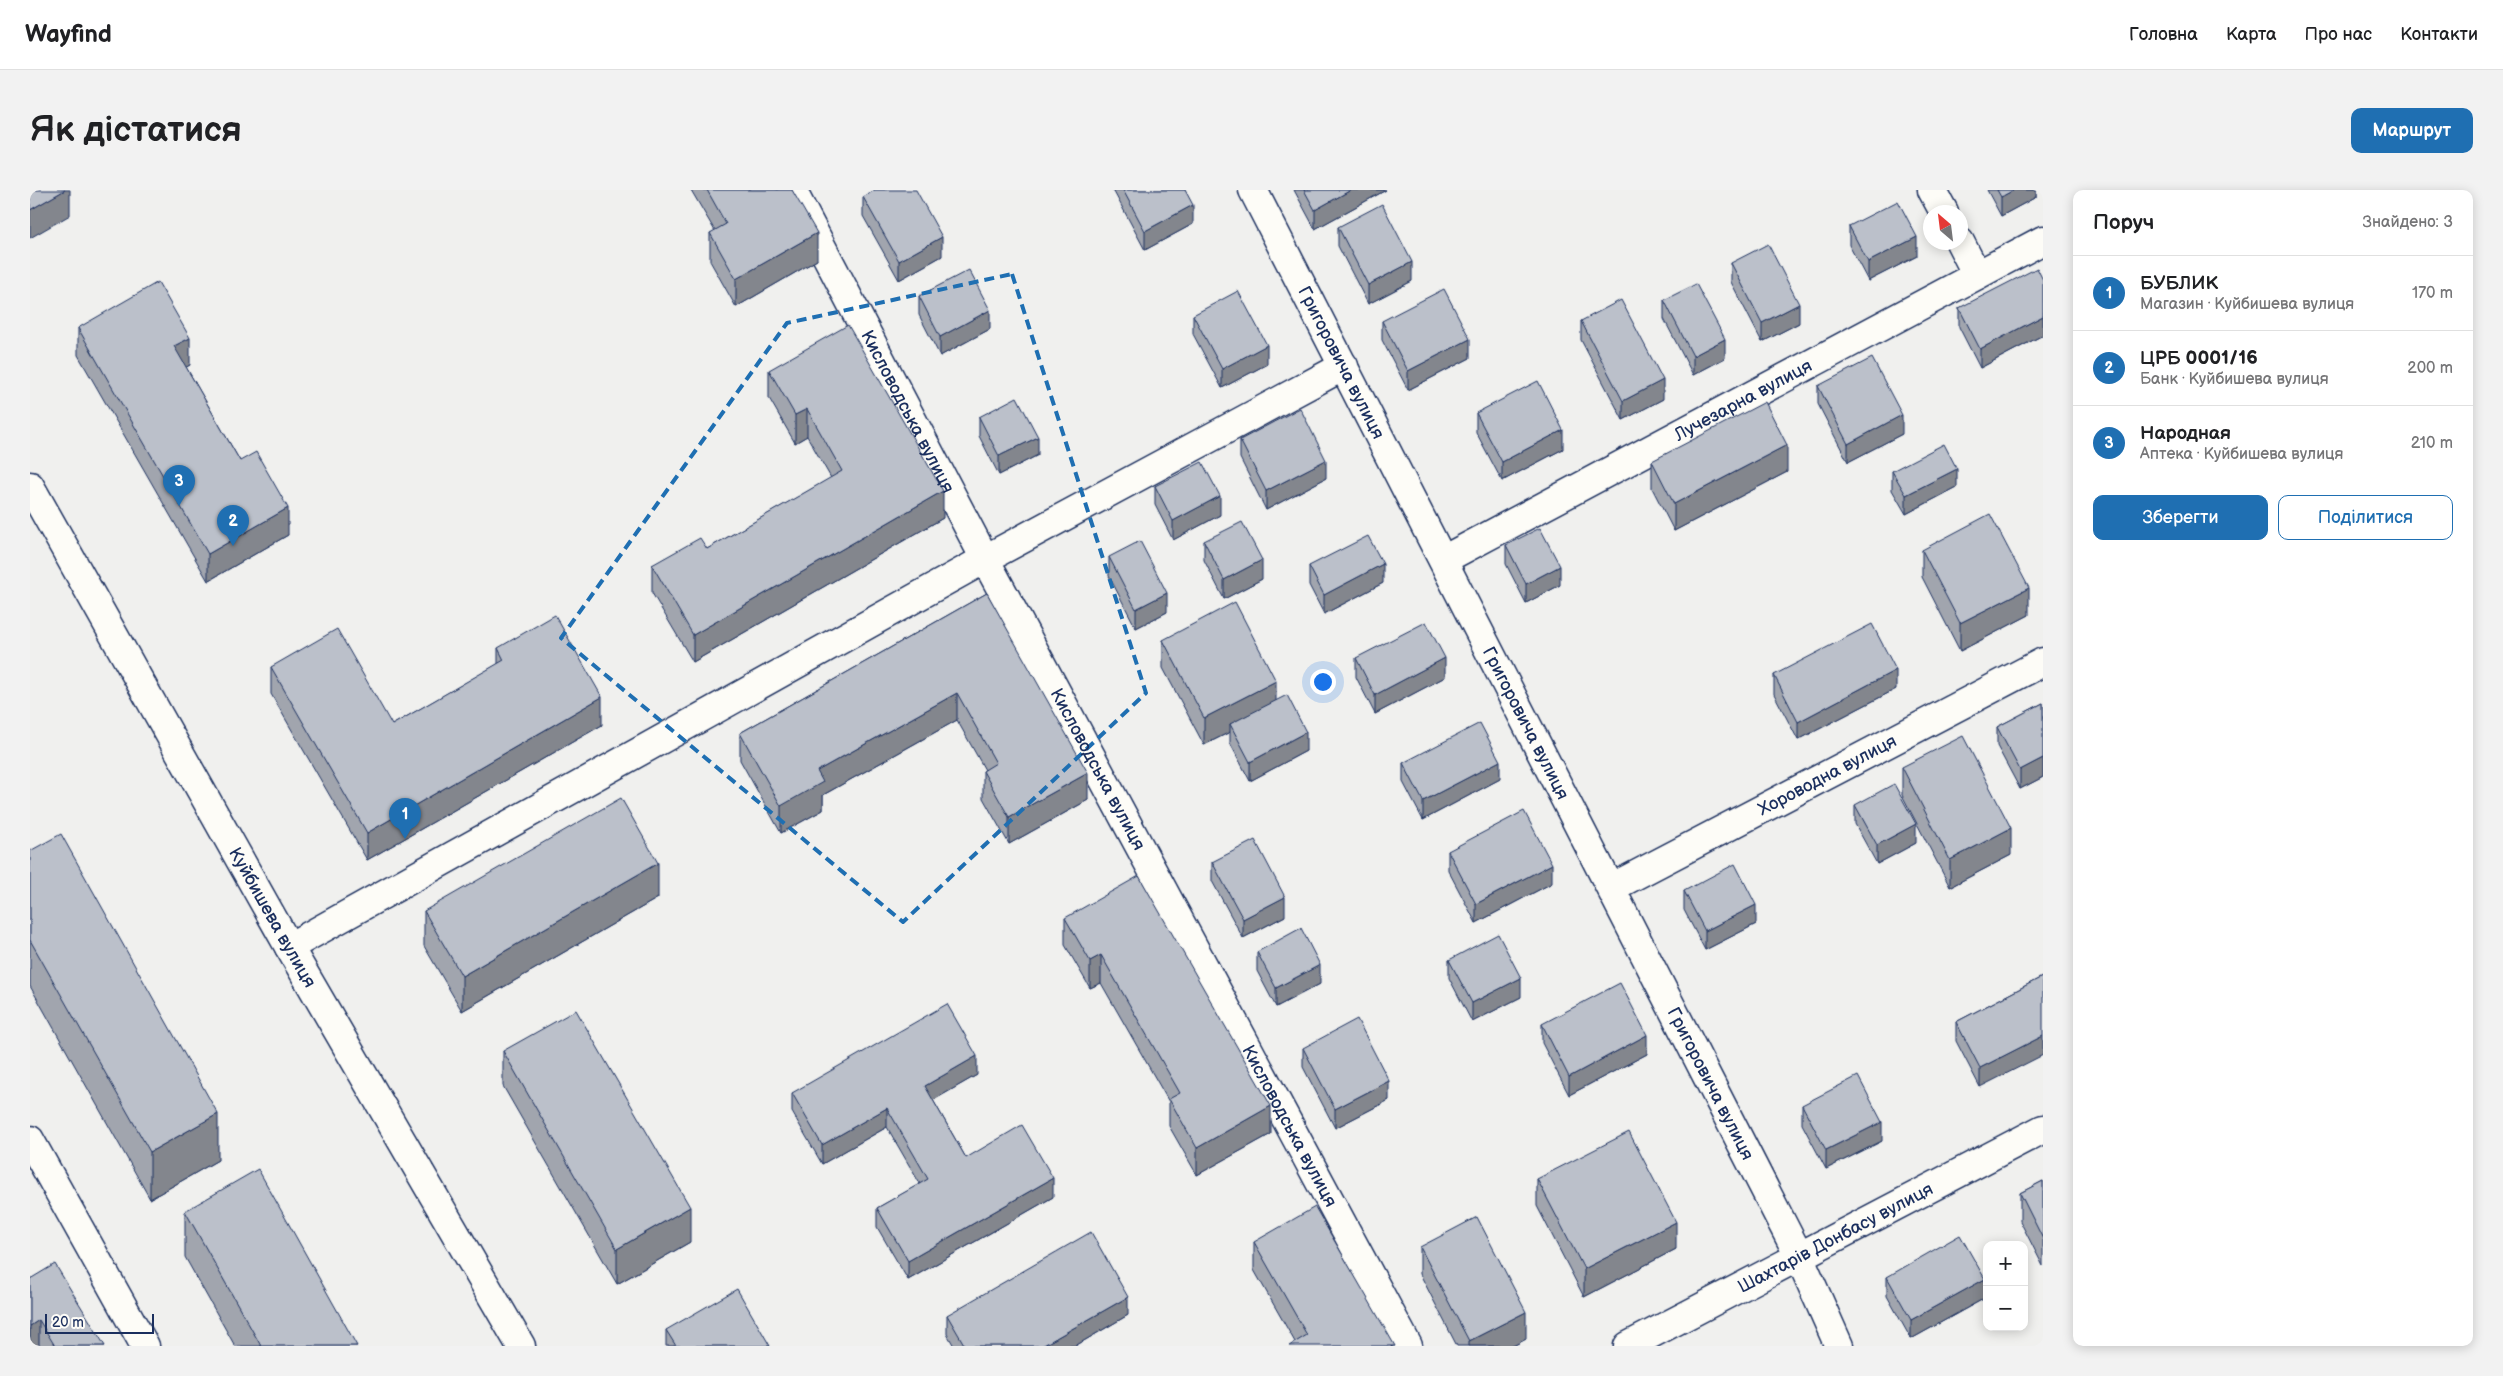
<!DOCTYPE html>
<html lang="uk">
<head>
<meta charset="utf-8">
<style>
	:root { --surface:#fff; --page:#f2f2f2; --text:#202124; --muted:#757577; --line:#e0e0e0; --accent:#1f6fb2 }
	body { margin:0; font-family:"Balsamiq Sans",sans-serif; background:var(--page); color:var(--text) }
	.controls { position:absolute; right:15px; bottom:15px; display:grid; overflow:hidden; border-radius:10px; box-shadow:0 2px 12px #0003 }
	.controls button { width:45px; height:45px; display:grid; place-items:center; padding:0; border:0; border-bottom:1px solid var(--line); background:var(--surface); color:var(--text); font:25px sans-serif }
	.compass { position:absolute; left:1893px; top:15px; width:45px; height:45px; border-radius:50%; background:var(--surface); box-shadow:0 2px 12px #0003; rotate:332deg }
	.scale { position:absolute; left:15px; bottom:12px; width:109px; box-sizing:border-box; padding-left:5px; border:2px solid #1b2f5e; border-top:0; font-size:14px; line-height:18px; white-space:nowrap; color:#1b2f5e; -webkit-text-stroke:4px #fdfcf7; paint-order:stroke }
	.you { position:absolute; left:1292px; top:491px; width:18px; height:18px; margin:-12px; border:4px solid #fff; border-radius:50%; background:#1a73e8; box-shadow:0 0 0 8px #1a73e833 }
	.badge { display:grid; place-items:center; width:32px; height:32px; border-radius:50%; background:var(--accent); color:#fff; font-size:16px; font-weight:700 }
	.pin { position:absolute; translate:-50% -41px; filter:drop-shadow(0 1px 2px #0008) }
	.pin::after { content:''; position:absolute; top:26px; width:18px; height:15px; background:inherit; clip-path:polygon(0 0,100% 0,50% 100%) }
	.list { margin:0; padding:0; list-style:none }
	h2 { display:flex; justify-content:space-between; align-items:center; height:65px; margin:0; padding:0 20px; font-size:21px }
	h2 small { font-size:16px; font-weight:400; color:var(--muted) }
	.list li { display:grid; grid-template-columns:32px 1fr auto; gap:15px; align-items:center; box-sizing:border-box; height:75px; padding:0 20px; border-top:1px solid var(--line) }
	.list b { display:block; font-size:19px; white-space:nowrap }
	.list p { margin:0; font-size:16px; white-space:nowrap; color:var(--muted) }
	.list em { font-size:16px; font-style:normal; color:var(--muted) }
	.actions { display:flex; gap:10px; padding:15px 20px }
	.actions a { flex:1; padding:11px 0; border:1px solid var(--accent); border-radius:10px; text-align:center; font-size:18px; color:var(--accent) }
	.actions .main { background:var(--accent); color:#fff }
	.map { position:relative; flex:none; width:2013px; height:1156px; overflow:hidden; border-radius:10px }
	header { display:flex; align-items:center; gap:30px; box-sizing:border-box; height:70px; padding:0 25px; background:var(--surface); border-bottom:1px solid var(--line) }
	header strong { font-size:24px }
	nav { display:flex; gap:28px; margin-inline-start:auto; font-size:18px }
	.intro { display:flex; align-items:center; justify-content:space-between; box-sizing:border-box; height:120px; padding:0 30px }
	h1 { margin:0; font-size:35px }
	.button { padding:12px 22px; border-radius:10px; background:var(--accent); color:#fff; font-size:18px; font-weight:700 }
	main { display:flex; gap:30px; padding:0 30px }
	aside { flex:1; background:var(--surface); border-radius:10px; box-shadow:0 2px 12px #0003 }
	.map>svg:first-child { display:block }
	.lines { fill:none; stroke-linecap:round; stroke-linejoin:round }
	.minor-casing { stroke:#1b2f5e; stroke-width:31 }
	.major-casing { stroke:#1b2f5e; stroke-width:31 }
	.minor { stroke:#fdfcf7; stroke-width:28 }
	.major { stroke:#fdfcf7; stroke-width:28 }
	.wall { fill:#a1a5ae; stroke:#1b2f5e }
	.shaded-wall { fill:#83868d; stroke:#1b2f5e }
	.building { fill:#bbc0ca; stroke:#1b2f5e }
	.marked { fill:none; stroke:#1f6fb2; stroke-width:4; stroke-dasharray:10 6; stroke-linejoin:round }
	.labels { text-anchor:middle; stroke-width:4; stroke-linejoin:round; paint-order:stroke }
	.street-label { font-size:18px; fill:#1b2f5e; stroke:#fdfcf7 }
</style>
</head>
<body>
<header>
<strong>Wayfind</strong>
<nav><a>Головна</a><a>Карта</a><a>Про нас</a><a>Контакти</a></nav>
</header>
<div class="intro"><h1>Як дістатися</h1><a class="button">Маршрут</a></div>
<main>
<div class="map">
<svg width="2013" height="1156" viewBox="0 0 2013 1156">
	<rect width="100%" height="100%" fill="#f0f0ee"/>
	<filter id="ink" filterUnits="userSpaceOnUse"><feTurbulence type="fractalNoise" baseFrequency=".02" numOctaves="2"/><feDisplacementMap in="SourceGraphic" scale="10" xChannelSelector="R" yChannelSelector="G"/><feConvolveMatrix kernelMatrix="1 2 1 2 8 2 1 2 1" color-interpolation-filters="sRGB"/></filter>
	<g filter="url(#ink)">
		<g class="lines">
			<!-- minor casing -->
			<g class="minor-casing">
				<g id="minor">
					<path id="s1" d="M 762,0 L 955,369 L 1378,1156"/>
					<path id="s2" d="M 1223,0 L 1769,1066 L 1809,1156"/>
					<path d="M 1902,0 L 1914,22"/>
					<path d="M 1930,52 L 1947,85"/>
					<path id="s3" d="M 1413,370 L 2013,50"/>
					<path id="s4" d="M 1581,698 L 2013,472"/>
					<path d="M 259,757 L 955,369 L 1314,176"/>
					<path d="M 0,950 L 115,1156"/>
					<path id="s5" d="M 1598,1156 L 2013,939"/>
				</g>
			</g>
			<!-- major casing -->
			<g class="major-casing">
				<g id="major">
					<path id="s6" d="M 0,296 L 259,757 L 491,1156"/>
				</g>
			</g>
			<!-- minor -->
			<use href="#minor" class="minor"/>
			<!-- major -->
			<use href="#major" class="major"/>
		</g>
		<!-- wall -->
		<path class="wall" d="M 661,0 L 762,0 L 787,70 L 706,117 L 680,71 L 680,43 L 685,41 Z
			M 1083,0 L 1155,0 L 1163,34 L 1115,60 Z
			M 1264,0 L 1356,0 L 1285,39 Z
			M 1957,0 L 2006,0 L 2006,7 L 1971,26 Z
			M 833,7 L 912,66 L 869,90 L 833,26 Z
			M 1819,36 L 1887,66 L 1838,91 L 1819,55 Z
			M 1308,37 L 1382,91 L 1338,114 L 1308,56 Z
			M 1701,73 L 1769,133 L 1732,152 L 1701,92 Z
			M 2013,90 L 2013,145 L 1950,178 L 1929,137 L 1929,118 Z
			M 889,106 L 960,139 L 910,166 L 889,125 Z
			M 1634,110 L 1695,168 L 1663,185 L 1634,129 Z
			M 1163,125 L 1237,174 L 1192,198 L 1163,144 Z
			M 1352,131 L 1440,168 L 1378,200 L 1352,150 Z
			M 1551,131 L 1633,209 L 1593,230 L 1551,150 Z
			M 48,138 L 160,175 L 156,177 L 210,271 L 258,345 L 178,391 L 48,165 Z
			M 739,180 L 913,328 L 663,472 L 622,403 L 622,375 L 677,359 L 801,288 L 777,246 L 765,253 L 739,208 Z
			M 1788,196 L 1872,244 L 1818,272 L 1788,214 Z
			M 1446,223 L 1533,259 L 1472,291 L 1446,242 Z
			M 949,227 L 1008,265 L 969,285 L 949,246 Z
			M 1210,250 L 1296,288 L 1236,320 L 1210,268 Z
			M 1622,271 L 1757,282 L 1644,341 L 1622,298 Z
			M 1862,281 L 1927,297 L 1876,324 L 1862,300 Z
			M 1125,296 L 1190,325 L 1143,350 L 1125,315 Z
			M 1174,351 L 1232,389 L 1194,409 L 1174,370 Z
			M 1476,355 L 1530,395 L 1496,413 L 1476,374 Z
			M 1892,360 L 1999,425 L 1930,461 L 1892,387 Z
			M 1079,367 L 1137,422 L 1106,438 L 1079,386 Z
			M 1279,376 L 1353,393 L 1294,424 L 1279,395 Z
			M 957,403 L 1058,610 L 979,654 L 953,608 L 953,581 L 955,580 L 927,530 L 793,605 L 793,620 L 751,643 L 710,570 L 710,543 Z
			M 1133,450 L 1246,510 L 1276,561 L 1220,591 L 1200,553 L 1200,542 L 1174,555 L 1133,478 Z
			M 468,458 L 572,535 L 337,670 L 241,504 L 241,477 L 362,535 L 468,474 Z
			M 1326,468 L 1415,487 L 1345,524 L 1326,487 Z
			M 1744,485 L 1866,499 L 1768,550 L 1744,504 Z
			M 2013,513 L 2013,587 L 1990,599 L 1967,556 L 1967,537 Z
			M 1373,573 L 1470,589 L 1393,630 L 1373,592 Z
			M 1872,577 L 1981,665 L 1920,697 L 1872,605 Z
			M 1825,615 L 1886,653 L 1847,674 L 1825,634 Z
			M 0,661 L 188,970 L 120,1009 L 0,796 Z
			M 1418,661 L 1522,693 L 1446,733 L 1418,680 Z
			M 1182,672 L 1255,726 L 1213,748 L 1182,691 Z
			M 1654,701 L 1726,734 L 1675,760 L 1654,720 Z
			M 628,708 L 432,821 L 394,756 L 394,721 Z
			M 1035,728 L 1241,944 L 1167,985 L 1139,936 L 1139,912 L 1071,793 L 1060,798 L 1035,755 Z
			M 1227,762 L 1290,794 L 1246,817 L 1227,781 Z
			M 1419,770 L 1491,807 L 1442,832 L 1419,788 Z
			M 2012,787 L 1950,897 L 1926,851 L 1926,832 Z
			M 1512,834 L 1617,864 L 1539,905 L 1512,853 Z
			M 1273,858 L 1359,910 L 1305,938 L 1273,877 Z
			M 473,861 L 660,1052 L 587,1094 L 473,896 Z
			M 947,885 L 903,910 L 936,968 L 1023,1007 L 878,1090 L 847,1037 L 847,1018 L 890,994 L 857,937 L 792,974 L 762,922 L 762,903 Z
			M 1772,915 L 1852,951 L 1796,979 L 1772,934 Z
			M 1507,989 L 1646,1059 L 1554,1107 L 1507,1016 Z
			M 2013,991 L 2013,1076 L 1990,1031 L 1990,1003 Z
			M 155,1021 L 327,1156 L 205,1156 L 155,1067 Z
			M 1224,1052 L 1365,1156 L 1265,1152 L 1224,1080 Z
			M 1390,1057 L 1496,1149 L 1483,1156 L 1427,1156 L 1390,1084 Z
			M 1857,1087 L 1955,1108 L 1881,1149 L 1857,1106 Z
			M 0,1089 L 75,1156 L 0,1156 Z
			M 917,1125 L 1098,1125 L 1045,1156 L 924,1156 L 917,1144 Z
			M 636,1140 L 740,1156 L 636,1156 Z"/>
		<!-- shaded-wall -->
		<path class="shaded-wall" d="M 35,0 L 40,0 L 40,25 L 0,48 L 0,20 Z
			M 1321,0 L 1356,0 L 1285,39 L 1285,20 Z
			M 1984,0 L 2006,0 L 2006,7 L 1971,26 L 1971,7 Z
			M 1163,15 L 1163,34 L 1115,60 L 1115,41 Z
			M 787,43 L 787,70 L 706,117 L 706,89 Z
			M 912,47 L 912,66 L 869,90 L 869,71 Z
			M 1887,47 L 1887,66 L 1838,91 L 1838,72 Z
			M 1382,72 L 1382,91 L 1338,114 L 1338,95 Z
			M 1769,114 L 1769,133 L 1732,152 L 1732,133 Z
			M 960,120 L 960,139 L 910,166 L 910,147 Z
			M 2013,126 L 2013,145 L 1950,178 L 1950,159 Z
			M 160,148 L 160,175 L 144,184 L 144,156 Z
			M 1440,149 L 1440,168 L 1378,200 L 1378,181 Z
			M 1695,149 L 1695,168 L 1663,185 L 1663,166 Z
			M 1237,155 L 1237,174 L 1192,198 L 1192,179 Z
			M 1633,190 L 1633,209 L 1593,230 L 1593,211 Z
			M 777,219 L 777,246 L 765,253 L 765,225 Z
			M 1872,225 L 1872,244 L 1818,272 L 1818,254 Z
			M 1533,240 L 1533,259 L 1472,291 L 1472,272 Z
			M 1008,247 L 1008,265 L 969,285 L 969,266 Z
			M 1757,255 L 1757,282 L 1644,341 L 1644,314 Z
			M 1296,270 L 1296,288 L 1236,320 L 1236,301 Z
			M 1927,279 L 1927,297 L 1876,324 L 1876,305 Z
			M 913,301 L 913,328 L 663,472 L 663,445 Z
			M 1190,306 L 1190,325 L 1143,350 L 1143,331 Z
			M 258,318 L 258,345 L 178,391 L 178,364 Z
			M 1232,370 L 1232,389 L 1194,409 L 1194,390 Z
			M 1353,374 L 1353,393 L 1294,424 L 1294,405 Z
			M 1530,376 L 1530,395 L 1496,413 L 1496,394 Z
			M 1999,398 L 1999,425 L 1930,461 L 1930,433 Z
			M 1137,403 L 1137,422 L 1106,438 L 1106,419 Z
			M 1415,468 L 1415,487 L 1345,524 L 1345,505 Z
			M 1866,480 L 1866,499 L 1768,550 L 1768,532 Z
			M 1246,491 L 1246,518 L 1200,534 L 1200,542 L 1174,555 L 1174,528 Z
			M 927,503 L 927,530 L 793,605 L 793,620 L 751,643 L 751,616 L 787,581 Z
			M 572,507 L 572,535 L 337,670 L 337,643 Z
			M 1276,542 L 1276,561 L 1220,591 L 1220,572 Z
			M 2013,568 L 2013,587 L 1990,599 L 1990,580 Z
			M 1470,571 L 1470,589 L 1393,630 L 1393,611 Z
			M 1058,583 L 1058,610 L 979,654 L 979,627 Z
			M 1886,634 L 1886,653 L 1847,674 L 1847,655 Z
			M 1981,638 L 1981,665 L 1920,697 L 1920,670 Z
			M 628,673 L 628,708 L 432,821 L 432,786 Z
			M 1522,674 L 1522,693 L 1446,733 L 1446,714 Z
			M 1255,707 L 1255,726 L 1213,748 L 1213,729 Z
			M 1726,715 L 1726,734 L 1675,760 L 1675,741 Z
			M 1071,765 L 1071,793 L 1060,798 L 1060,771 Z
			M 1290,775 L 1290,794 L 1246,817 L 1246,798 Z
			M 1491,788 L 1491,807 L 1442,832 L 1442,813 Z
			M 1617,845 L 1617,864 L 1539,905 L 1539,887 Z
			M 2013,846 L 2013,865 L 1950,897 L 1950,878 Z
			M 947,866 L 947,885 L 895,915 L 895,896 Z
			M 1359,891 L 1359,910 L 1305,938 L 1305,919 Z
			M 1241,916 L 1241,944 L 1167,985 L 1167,958 Z
			M 857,918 L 857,937 L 792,974 L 792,955 Z
			M 188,924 L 188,970 L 120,1009 L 120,962 Z
			M 1852,932 L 1852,951 L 1796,979 L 1796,960 Z
			M 1023,988 L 1023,1007 L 878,1090 L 878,1071 Z
			M 660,1017 L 660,1052 L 587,1094 L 587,1059 Z
			M 1646,1032 L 1646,1059 L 1554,1107 L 1554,1079 Z
			M 1955,1089 L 1955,1108 L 1881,1149 L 1881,1130 Z
			M 1098,1107 L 1098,1125 L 1045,1156 L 1012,1156 Z
			M 1496,1122 L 1496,1149 L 1483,1156 L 1439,1156 L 1439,1151 Z
			M 9,1130 L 9,1156 L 0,1156 L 0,1136 Z"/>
		<!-- building -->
		<path class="building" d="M 0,0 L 35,0 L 0,20 Z
			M 677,0 L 762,0 L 787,43 L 706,89 L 680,43 L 696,34 Z
			M 845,0 L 886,0 L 912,47 L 869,71 L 833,7 Z
			M 1093,0 L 1155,0 L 1163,15 L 1115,41 Z
			M 1274,0 L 1321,0 L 1285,20 Z
			M 1967,0 L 1984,0 L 1971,7 Z
			M 1868,11 L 1887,47 L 1838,72 L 1819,36 Z
			M 1352,14 L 1382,72 L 1338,95 L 1308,37 Z
			M 1738,54 L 1769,114 L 1732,133 L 1701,73 Z
			M 2007,78 L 2013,90 L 2013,126 L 1950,159 L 1929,118 Z
			M 939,80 L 960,120 L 910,147 L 889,106 Z
			M 128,92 L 160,148 L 144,156 L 210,271 L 226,262 L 258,318 L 178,364 L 48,138 Z
			M 1666,94 L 1695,149 L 1663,166 L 1634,110 Z
			M 1414,99 L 1440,149 L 1378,181 L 1352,131 Z
			M 1208,101 L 1237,155 L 1192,179 L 1163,125 Z
			M 1591,110 L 1633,190 L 1593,211 L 1551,131 Z
			M 818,135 L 913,301 L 663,445 L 622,375 L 670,348 L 677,359 L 812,281 L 777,219 L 765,225 L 739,180 Z
			M 1842,168 L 1872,225 L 1818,254 L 1788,196 Z
			M 1508,191 L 1533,240 L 1472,272 L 1446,223 Z
			M 987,207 L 1008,247 L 969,266 L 949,227 Z
			M 1735,212 L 1757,255 L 1644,314 L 1622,271 Z
			M 1270,218 L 1296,270 L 1236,301 L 1210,250 Z
			M 1914,254 L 1927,279 L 1876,305 L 1862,281 Z
			M 1172,272 L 1190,306 L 1143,331 L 1125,296 Z
			M 1960,324 L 1999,398 L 1930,433 L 1892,360 Z
			M 1212,332 L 1232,370 L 1194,390 L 1174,351 Z
			M 1510,338 L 1530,376 L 1496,394 L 1476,355 Z
			M 1338,346 L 1353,374 L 1294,405 L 1279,376 Z
			M 1110,351 L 1137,403 L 1106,419 L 1079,367 Z
			M 957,403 L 1058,583 L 979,627 L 953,581 L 966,573 L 927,503 L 787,581 L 793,592 L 751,616 L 710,543 Z
			M 1205,412 L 1246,491 L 1174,528 L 1133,450 Z
			M 525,425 L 572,507 L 337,643 L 241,477 L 307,439 L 362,535 L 474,470 L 468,458 Z
			M 1396,432 L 1415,468 L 1345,505 L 1326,468 Z
			M 1842,434 L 1866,480 L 1768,532 L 1744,485 Z
			M 1257,505 L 1276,542 L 1220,572 L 1200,534 Z
			M 2013,513 L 2013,568 L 1990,580 L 1967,537 Z
			M 1450,533 L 1470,571 L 1393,611 L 1373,573 Z
			M 1933,546 L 1981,638 L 1920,670 L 1872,577 Z
			M 1864,594 L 1886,634 L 1847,655 L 1825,615 Z
			M 591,608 L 628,673 L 432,786 L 394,721 Z
			M 1494,621 L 1522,674 L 1446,714 L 1418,661 Z
			M 31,644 L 188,924 L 120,962 L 0,750 L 0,661 Z
			M 1225,650 L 1255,707 L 1213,729 L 1182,672 Z
			M 1705,674 L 1726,715 L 1675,741 L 1654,701 Z
			M 1109,686 L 1241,916 L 1167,958 L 1139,909 L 1150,903 L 1071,765 L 1060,771 L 1035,728 Z
			M 1271,738 L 1290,775 L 1246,798 L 1227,762 Z
			M 1468,744 L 1491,788 L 1442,813 L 1419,770 Z
			M 2012,787 L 2013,789 L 2013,846 L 1950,878 L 1926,832 Z
			M 1590,793 L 1617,845 L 1539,887 L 1512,834 Z
			M 917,814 L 947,866 L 895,896 L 936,968 L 992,935 L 1023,988 L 878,1071 L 847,1018 L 898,989 L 857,918 L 792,955 L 762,903 Z
			M 546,820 L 660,1017 L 587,1059 L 473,861 Z
			M 1327,829 L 1359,891 L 1305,919 L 1273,858 Z
			M 1828,886 L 1852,932 L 1796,960 L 1772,915 Z
			M 1599,942 L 1646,1032 L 1554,1079 L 1507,989 Z
			M 228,979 L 327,1156 L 231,1156 L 155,1021 Z
			M 2013,991 L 2013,1049 L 1990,1003 Z
			M 1285,1017 L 1365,1156 L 1259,1156 L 1277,1145 L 1224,1052 Z
			M 1447,1027 L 1496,1122 L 1439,1151 L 1390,1057 Z
			M 1061,1042 L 1098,1107 L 1012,1156 L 935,1156 L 917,1125 Z
			M 1930,1045 L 1955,1089 L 1881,1130 L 1857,1087 Z
			M 25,1074 L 75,1156 L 25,1156 L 9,1130 L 0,1136 L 0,1089 Z
			M 707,1099 L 740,1156 L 646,1156 L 636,1140 Z"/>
	</g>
	<!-- marked area -->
	<path class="marked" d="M 982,84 L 1116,503 L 873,732 L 531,448 L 757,133 Z"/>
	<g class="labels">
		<!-- street labels -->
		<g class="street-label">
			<text dy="6" stroke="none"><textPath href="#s2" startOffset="194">Григоровича вулиця</textPath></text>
			<text dy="6" stroke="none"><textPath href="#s3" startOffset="340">Лучезарна вулиця</textPath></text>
			<text dy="6" stroke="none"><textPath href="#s1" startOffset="250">Кисловодська вулиця</textPath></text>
			<text dy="6" stroke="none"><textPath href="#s2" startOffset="599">Григоровича вулиця</textPath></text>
			<text dy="6" stroke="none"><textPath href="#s1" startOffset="655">Кисловодська вулиця</textPath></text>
			<text dy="6" stroke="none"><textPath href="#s4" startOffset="244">Хороводна вулиця</textPath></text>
			<text dy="6" stroke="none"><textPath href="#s6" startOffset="495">Куйбишева вулиця</textPath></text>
			<text dy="6" stroke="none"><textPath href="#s2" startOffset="1004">Григоровича вулиця</textPath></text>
			<text dy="6" stroke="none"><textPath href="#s1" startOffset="1060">Кисловодська вулиця</textPath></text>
			<text dy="6" stroke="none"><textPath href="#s5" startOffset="234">Шахтарів Донбасу вулиця</textPath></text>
		</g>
	</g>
</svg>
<div class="controls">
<button>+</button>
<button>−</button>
</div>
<svg class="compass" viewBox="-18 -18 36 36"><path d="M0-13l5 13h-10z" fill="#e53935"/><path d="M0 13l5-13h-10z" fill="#757577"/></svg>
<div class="scale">20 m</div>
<div class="you"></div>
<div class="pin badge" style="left:375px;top:649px">1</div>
<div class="pin badge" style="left:203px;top:356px">2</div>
<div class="pin badge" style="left:149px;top:316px">3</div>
</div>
<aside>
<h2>Поруч<small>Знайдено: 3</small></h2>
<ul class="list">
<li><span class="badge">1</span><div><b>БУБЛИК</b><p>Магазин · Куйбишева вулиця</p></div><em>170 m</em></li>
<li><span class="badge">2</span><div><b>ЦРБ 0001/16</b><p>Банк · Куйбишева вулиця</p></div><em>200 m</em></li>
<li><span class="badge">3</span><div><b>Народная</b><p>Аптека · Куйбишева вулиця</p></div><em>210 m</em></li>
</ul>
<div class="actions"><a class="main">Зберегти</a><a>Поділитися</a></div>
</aside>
</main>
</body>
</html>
